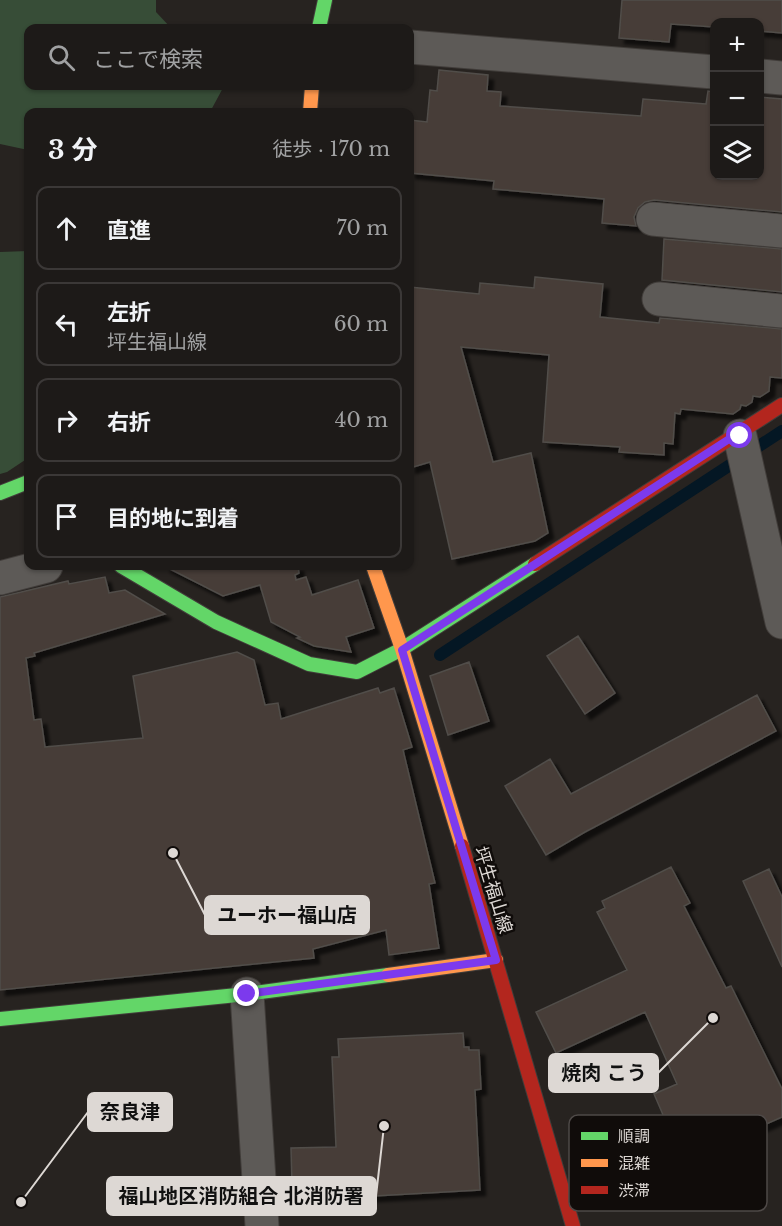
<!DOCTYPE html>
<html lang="ja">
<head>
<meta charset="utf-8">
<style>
	:root { --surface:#1d1a18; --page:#2a2725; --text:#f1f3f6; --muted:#a0a1a2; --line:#3b3837 }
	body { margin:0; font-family:"Libre Baskerville","Noto Sans JP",serif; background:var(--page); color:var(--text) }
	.controls { position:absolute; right:18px; top:18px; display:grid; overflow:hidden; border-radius:12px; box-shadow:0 2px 4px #0004 }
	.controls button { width:54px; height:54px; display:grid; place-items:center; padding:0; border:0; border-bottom:2px solid var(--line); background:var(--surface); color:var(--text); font:30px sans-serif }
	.stop { position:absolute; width:18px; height:18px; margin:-14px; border:4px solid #7c3aed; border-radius:50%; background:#fff }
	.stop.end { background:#7c3aed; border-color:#fff; box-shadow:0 2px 6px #0008 }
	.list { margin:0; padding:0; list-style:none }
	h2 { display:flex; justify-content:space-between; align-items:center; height:78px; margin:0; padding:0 24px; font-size:26px }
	h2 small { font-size:20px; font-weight:400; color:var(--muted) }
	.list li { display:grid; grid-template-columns:39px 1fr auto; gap:18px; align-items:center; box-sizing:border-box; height:84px; margin:0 12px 12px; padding:0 12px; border:2px solid var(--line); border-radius:12px }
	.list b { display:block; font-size:22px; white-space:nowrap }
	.list p { margin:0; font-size:20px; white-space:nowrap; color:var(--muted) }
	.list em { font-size:20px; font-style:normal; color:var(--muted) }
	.icon { flex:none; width:33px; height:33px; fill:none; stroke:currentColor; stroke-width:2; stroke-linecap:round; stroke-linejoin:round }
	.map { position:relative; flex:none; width:782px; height:1226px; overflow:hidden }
	.search { position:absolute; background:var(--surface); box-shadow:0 2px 4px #0004; left:24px; top:24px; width:390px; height:66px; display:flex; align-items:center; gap:15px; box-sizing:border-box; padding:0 21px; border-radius:12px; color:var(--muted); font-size:22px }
	.panel { position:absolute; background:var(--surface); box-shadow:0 2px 4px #0004; left:24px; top:108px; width:390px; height:462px; border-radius:12px }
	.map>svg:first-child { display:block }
	.green { fill:#374d37 }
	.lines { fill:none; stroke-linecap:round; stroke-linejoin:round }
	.stream { stroke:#041724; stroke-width:12 }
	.building { fill:#463e37; stroke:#514d4a; stroke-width:1.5; filter:url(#shadow) }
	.street-casing { stroke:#413d3a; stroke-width:35 }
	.fast-casing { stroke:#413d3a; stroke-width:16 }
	.slow-casing { stroke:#413d3a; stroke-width:16 }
	.jam-casing { stroke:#413d3a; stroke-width:16 }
	.street { stroke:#5d5a57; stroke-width:33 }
	.fast { stroke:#63d668; stroke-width:14 }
	.slow { stroke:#ff974d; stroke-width:14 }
	.jam { stroke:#b3261e; stroke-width:14 }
	.route { stroke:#7c3aed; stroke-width:8 }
	.labels { text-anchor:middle; stroke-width:5; stroke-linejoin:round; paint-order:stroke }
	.street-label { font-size:18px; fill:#ddd8d4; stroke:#100c0a }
	.key { fill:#100c0a; stroke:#4e4947; stroke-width:1.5 }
	.key-label { font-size:16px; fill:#ddd8d4 }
	.leader { fill:none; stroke:#ddd8d4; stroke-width:2 }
	.callout-dot { fill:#ddd8d4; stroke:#100c0a; stroke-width:2 }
	.callout { fill:#ddd8d4; stroke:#ddd8d4; stroke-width:2 }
	.callout-label { font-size:20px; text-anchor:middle; font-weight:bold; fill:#111 }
</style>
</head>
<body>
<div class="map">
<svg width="782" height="1226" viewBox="0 0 782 1226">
	<defs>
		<filter id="shadow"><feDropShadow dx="5.5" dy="5.5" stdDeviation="1.5" flood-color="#0009"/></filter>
	</defs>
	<rect width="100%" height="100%" fill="#272320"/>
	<!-- green -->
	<path class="green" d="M 0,0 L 156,0 L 156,12 L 171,28 L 28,28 L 28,86 L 224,86 L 210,112 L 28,112 L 28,150 L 0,144 Z
		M 28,251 L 28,458 L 7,472 L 0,474 L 0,252 Z"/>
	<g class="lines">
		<!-- stream -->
		<path class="stream" d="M 440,655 L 782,431"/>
	</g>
	<!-- building -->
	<path class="building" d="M 622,0 L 782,0 L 782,33 L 759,31 L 759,22 L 714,22 L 714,27 L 671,24 L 669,42 L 619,38 Z
		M 439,70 L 488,75 L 487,91 L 501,92 L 500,106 L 641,116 L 643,99 L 706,104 L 708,91 L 714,92 L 714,176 L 759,176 L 759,97 L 782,99 L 782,212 L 654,200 L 645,202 L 638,208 L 634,217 L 636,226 L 602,223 L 604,199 L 493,189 L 494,181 L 410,173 L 410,120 L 427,122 L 430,90 L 437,91 Z
		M 664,239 L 782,249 L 782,292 L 662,280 Z
		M 535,277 L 603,284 L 600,317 L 659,323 L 660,318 L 782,329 L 782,378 L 770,377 L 769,391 L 760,397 L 753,396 L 752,402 L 746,406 L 741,405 L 740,409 L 733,414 L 681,409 L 680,414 L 675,413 L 673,444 L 664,443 L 664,455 L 619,452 L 620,447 L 543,442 L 549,355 L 461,347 L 493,462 L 531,453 L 548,533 L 535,541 L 452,559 L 430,462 L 410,468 L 410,287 L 479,294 L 480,283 L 534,288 Z
		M 164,566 L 298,566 L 299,573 L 295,575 L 296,580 L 306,577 L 312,595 L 358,580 L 374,628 L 346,637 L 351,652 L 314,646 L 297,638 L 300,637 L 271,622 L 260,585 L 223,596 Z
		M 105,577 L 109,593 L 125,590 L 165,614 L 34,653 L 35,656 L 26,658 L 34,720 L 41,719 L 45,747 L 143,738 L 133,676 L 237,652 L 254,660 L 265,705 L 278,703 L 281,719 L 378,688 L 380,693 L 394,688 L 412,747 L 403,750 L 435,883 L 429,884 L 439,948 L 389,955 L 386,930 L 313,949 L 314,958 L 0,990 L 0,597 L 68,581 L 69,584 Z
		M 578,636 L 615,693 L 585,714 L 547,656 Z
		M 469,662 L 489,721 L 448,735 L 430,676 Z
		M 757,695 L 776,731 L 585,832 L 546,855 L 505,786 L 550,759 L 571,794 Z
		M 671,867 L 690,903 L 684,906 L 726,988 L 731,986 L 782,1089 L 782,1117 L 683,1161 L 654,1094 L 677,1084 L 645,1012 L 556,1053 L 536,1012 L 627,970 L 597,912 L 605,908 L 602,901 Z
		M 769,869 L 782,897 L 782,967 L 743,881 Z
		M 463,1033 L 464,1047 L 469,1047 L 469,1050 L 479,1050 L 481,1089 L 475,1090 L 480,1190 L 339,1198 L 339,1182 L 292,1184 L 291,1148 L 336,1147 L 332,1057 L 339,1057 L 338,1039 Z"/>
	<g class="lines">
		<!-- street casing -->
		<g class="street-casing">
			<path id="street" d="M 410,47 L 714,72
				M 760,76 L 782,78
				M 653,219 L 782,231
				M 659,299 L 782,311
				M 740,436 L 782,622
				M 0,578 L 46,566
				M 247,994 L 262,1226"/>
		</g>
		<!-- fast casing -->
		<g class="fast-casing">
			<path id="fast" d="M 319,28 L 325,0
				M 0,493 L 28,482
				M 121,566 L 216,622 L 309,664 L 357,672 L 402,649 L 535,564
				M 0,1019 L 247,994 L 388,975"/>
		</g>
		<!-- slow casing -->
		<g class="slow-casing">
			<path id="slow" d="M 310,112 L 312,86
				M 373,566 L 402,649 L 462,846
				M 388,975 L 496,960"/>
		</g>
		<!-- jam casing -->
		<g class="jam-casing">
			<path id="jam" d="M 535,564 L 782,405
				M 462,846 L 573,1226"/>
		</g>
		<!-- street -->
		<use href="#street" class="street"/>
		<!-- fast -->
		<use href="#fast" class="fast"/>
		<!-- slow -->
		<use href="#slow" class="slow"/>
		<!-- jam -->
		<use href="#jam" class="jam"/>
	</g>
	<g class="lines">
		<!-- route -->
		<path class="route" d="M 247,994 L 496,960 L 402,650 L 740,432 L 740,436"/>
	</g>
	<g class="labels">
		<!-- street labels -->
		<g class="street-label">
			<text transform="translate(493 890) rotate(73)" y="6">坪生福山線</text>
		</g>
	</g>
	<!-- legend -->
	<rect x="569" y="1115" width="198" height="96" rx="9" class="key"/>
	<rect x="581" y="1132" width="27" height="8" fill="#63d668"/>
	<rect x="581" y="1159" width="27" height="8" fill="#ff974d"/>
	<rect x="581" y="1186" width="27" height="8" fill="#b3261e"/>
	<g class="key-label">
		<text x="618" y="1142">順調</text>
		<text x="618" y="1169">混雑</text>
		<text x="618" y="1196">渋滞</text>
	</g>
	<!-- callouts -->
	<path class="leader" d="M173 853L205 915M713 1018L658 1073M21 1202L88 1112M384 1126L376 1196"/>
	<g class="callout-dot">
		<circle cx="173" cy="853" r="6"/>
		<circle cx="713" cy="1018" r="6"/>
		<circle cx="21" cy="1202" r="6"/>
		<circle cx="384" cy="1126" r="6"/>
	</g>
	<g class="callout">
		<rect x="205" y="896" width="164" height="38" rx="6"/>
		<rect x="549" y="1054" width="109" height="38" rx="6"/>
		<rect x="88" y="1093" width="84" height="38" rx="6"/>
		<rect x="107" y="1177" width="269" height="38" rx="6"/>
	</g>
	<g class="callout-label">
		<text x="287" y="922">ユーホー福山店</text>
		<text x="604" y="1080">焼肉 こう</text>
		<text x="130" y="1119">奈良津</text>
		<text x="241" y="1203">福山地区消防組合 北消防署</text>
	</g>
</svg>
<div class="controls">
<button>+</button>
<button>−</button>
<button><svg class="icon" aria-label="layers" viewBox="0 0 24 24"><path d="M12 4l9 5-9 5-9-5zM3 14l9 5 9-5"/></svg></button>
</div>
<div class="stop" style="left:740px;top:436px"></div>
<div class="stop end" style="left:247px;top:994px"></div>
<div class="search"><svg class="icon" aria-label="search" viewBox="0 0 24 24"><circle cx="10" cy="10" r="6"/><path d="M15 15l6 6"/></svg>ここで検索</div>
<section class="panel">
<h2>3 分<small>徒歩 · 170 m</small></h2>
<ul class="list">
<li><svg class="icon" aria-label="ahead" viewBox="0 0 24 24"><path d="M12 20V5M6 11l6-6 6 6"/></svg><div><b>直進</b></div><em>70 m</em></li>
<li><svg class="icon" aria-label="left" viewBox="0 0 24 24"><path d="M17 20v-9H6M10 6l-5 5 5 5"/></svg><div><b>左折</b><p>坪生福山線</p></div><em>60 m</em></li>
<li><svg class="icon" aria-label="right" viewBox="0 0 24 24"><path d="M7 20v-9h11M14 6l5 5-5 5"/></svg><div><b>右折</b></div><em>40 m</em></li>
<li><svg class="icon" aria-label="arrive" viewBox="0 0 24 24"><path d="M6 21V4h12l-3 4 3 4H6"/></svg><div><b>目的地に到着</b></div></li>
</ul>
</section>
</div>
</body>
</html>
